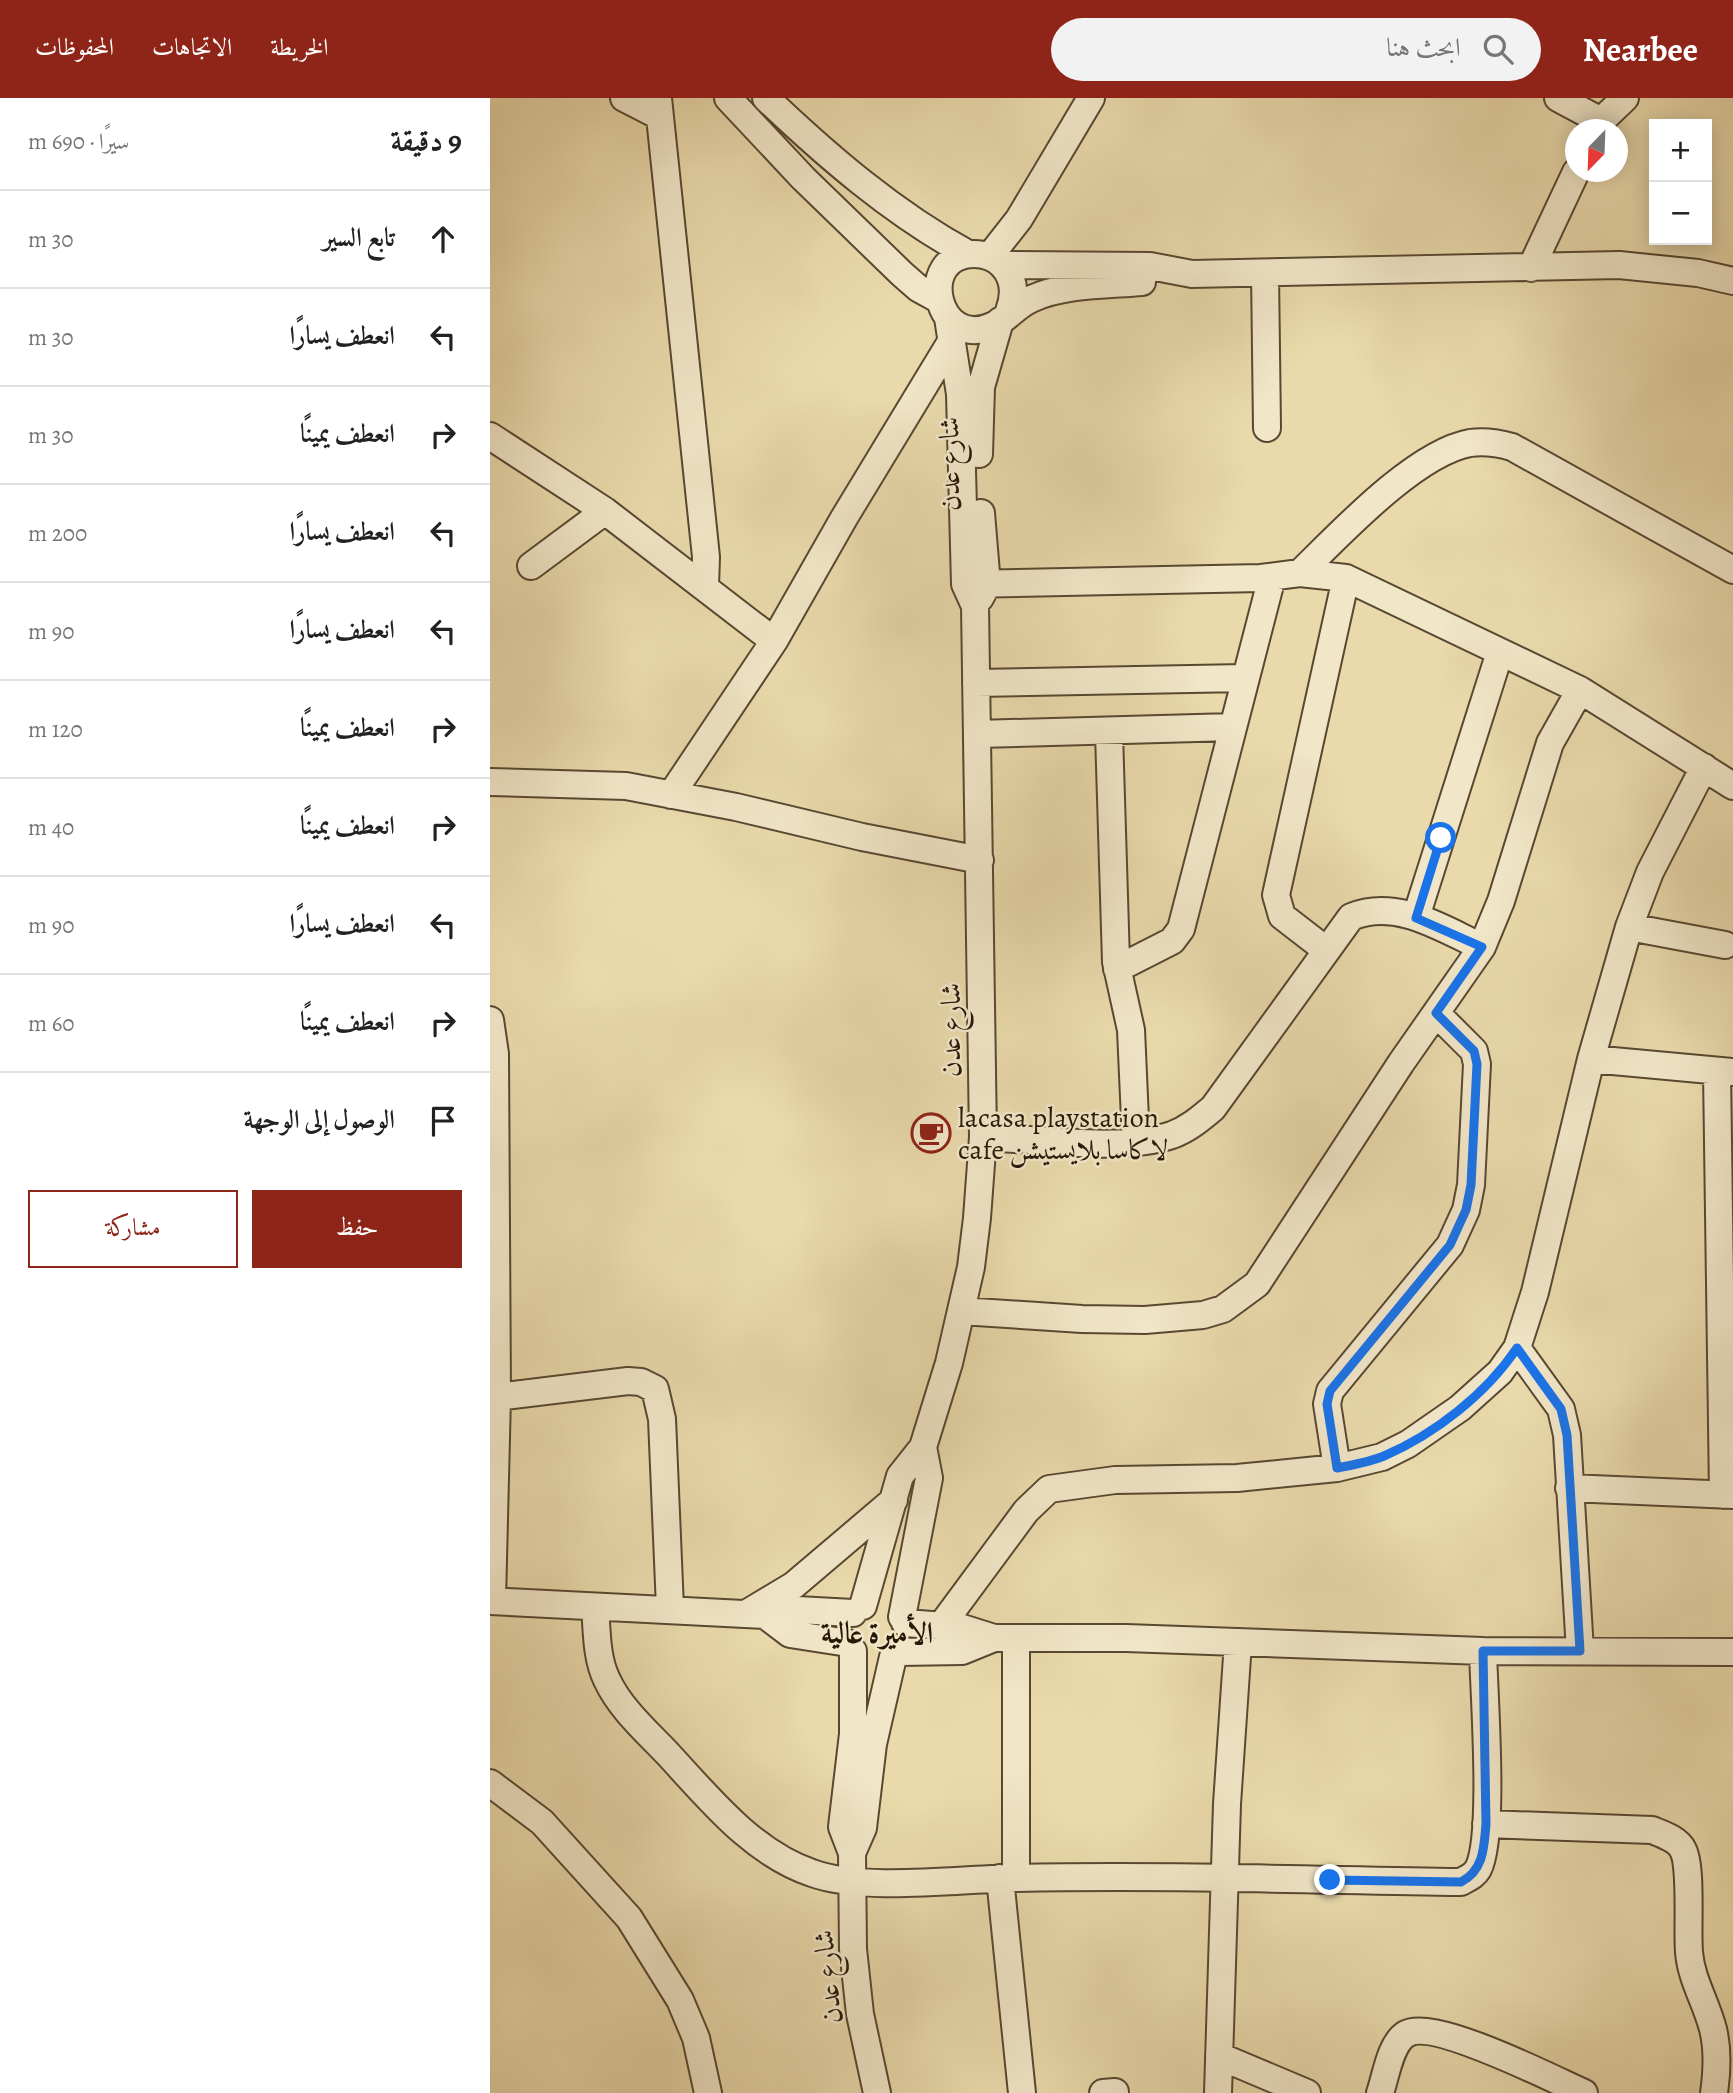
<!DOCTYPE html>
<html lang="ar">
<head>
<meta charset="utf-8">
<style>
	:root { --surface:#fff; --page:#f2f2f2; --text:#222; --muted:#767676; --line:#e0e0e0; --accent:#8f2418 }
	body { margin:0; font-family:Alegreya,Amiri,serif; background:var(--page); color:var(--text); direction:rtl }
	.controls { position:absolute; right:21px; top:21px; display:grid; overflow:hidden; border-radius:0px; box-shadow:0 4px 18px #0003 }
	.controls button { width:63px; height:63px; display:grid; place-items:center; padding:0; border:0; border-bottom:2px solid var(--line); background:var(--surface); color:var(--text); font:35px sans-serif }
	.compass { position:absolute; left:1075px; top:21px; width:63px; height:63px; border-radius:50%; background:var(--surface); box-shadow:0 4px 18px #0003; rotate:203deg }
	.stop { position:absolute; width:21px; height:21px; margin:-16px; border:5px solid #1a73e8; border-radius:50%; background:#fff }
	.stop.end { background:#1a73e8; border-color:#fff; box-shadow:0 2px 7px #0008 }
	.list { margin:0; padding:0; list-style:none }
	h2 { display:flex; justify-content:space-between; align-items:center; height:91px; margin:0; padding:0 28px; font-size:30px }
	h2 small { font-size:23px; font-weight:400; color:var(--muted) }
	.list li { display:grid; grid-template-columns:46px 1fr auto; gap:21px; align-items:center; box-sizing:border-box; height:98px; padding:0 28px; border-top:2px solid var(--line) }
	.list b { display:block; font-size:26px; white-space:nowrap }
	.list em { font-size:23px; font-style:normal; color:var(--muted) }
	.actions { display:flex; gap:14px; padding:21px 28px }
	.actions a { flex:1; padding:16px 0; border:2px solid var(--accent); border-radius:0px; text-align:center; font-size:24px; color:var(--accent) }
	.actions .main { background:var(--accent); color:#fff }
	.icon { flex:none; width:38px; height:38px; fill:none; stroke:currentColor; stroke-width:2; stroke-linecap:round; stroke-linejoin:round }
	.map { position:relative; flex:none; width:1243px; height:1995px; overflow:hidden; direction:ltr }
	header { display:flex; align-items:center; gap:42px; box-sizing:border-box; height:98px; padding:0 35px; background:var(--accent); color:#fff }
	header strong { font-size:33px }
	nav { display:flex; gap:38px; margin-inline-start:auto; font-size:24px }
	.search { width:490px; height:63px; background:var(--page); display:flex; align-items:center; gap:18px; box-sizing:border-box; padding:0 24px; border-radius:38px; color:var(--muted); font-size:26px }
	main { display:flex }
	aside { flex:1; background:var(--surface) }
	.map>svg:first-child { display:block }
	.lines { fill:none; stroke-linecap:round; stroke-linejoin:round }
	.minor-casing { stroke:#584832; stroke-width:30 }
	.minor { stroke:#f1e6c8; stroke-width:26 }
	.route { stroke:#1a73e8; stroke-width:9 }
	.labels { text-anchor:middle; stroke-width:5; stroke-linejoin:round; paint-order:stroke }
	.street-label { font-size:28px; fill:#281809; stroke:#f1e6c8 }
	.poi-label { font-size:28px; fill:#281809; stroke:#f1e6c8; text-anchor:start }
	.neighbourhood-label { font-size:30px; font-weight:bold; fill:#281809; stroke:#f1e6c8 }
</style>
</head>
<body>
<header>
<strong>Nearbee</strong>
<div class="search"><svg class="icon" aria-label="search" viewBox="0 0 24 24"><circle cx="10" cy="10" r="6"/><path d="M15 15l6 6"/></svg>ابحث هنا</div>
<nav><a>الخريطة</a><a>الاتجاهات</a><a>المحفوظات</a></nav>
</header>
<main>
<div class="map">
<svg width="1243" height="1995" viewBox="0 0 1243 1995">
	<rect width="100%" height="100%" fill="#e9d9ab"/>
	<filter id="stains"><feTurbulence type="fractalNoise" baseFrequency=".00286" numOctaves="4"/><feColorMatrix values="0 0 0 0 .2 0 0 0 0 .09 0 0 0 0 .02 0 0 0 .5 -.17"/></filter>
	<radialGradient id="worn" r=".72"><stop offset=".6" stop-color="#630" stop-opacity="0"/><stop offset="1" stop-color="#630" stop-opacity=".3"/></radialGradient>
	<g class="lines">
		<!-- minor casing -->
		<g class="minor-casing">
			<path id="minor" d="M 134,0 L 167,17
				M 168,0 L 216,459 L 215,488
				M 238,0 L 313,80 L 412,176 L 428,190 L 448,201
				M 276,0 C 338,59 403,115 478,156
				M 1068,0 L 1111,23
				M 1106,32 L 1111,23 L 1135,0
				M 500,158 L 529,121 L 601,0
				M 513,167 L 660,168 L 702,176 L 1129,167 L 1208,175 L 1243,183
				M 1041,170 L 1086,74
				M 775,175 L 777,330
				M 519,213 C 525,197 525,181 513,168 C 506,160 495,156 484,156 C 425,156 446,253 502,228 C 516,222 525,208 541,201 C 573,186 617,187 652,184
				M 0,338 L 115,413 L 284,543
				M 489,356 L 491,289 L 510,223
				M 41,468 L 115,413
				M 810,475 C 850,436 925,355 980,345 C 995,343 1008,345 1022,349 L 1243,472
				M 475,486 L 771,480 L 810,475 L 856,480 L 1090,592 L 1243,688
				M 490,500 L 497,487 L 491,415
				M 486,585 L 754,580
				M 619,635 L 626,864 L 641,932 L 646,1044
				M 487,636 L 743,629
				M 0,684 L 136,688 L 246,709 L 372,739 L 490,762
				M 181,697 L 284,543 L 354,420 L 462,242
				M 926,819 L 1010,554
				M 1139,829 L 1235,847
				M 836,852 L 792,818 L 786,797 L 856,480
				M 627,871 L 682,843 L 691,831 L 782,479
				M 0,922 L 5,956 L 7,1299 L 2,1503
				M 1101,961 L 1242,974
				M 1227,973 L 1233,1397
				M 493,1039 C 547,1041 632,1054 682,1037 C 698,1031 710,1021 723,1010 L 861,819 C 906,800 951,830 992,849
				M 471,1213 L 592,1221 L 655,1222 L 713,1217 L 733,1211 L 767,1186 L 911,965 L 992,849 L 1011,803 L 1060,645 L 1090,592
				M 1027,1250 L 1071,1311 L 1077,1337 L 1090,1553
				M 7,1299 L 138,1283 L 151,1284 L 165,1291 L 172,1321 L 180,1510
				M 847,1370 L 837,1306 L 840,1293 L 960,1147 L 976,1112 L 981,1087 L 987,966 L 984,953 L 946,915
				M 1079,1390 L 1243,1397
				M 0,1503 L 275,1517 L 307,1512 L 363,1515
				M 373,1508 L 410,1378 L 433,1349 L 459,1265 L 481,1169 L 487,1120 L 493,1039 L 485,508 L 475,486 L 470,296 L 458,220
				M 105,1509 C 107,1532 106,1560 117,1582 C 130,1610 155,1632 177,1655 C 218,1699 262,1755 322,1775 C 374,1794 469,1781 527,1780 C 675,1777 823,1782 971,1784 C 978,1780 984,1778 988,1771 C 1005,1739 994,1597 993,1553
				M 259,1514 L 304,1487 L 404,1402
				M 275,1517 L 300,1536 L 358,1545
				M 412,1519 L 439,1380 L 433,1349
				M 415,1525 L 469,1529 L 504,1540 L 636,1540 L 993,1553 L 1243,1554
				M 451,1528 L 536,1413 L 559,1391 L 625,1382 L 747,1380 L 847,1370 L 892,1359 L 918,1346 L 970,1310 L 1010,1274 L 1027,1250 L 1045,1194 L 1101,961 L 1139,829 L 1160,774 L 1214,669
				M 409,1554 L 472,1553 L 504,1540
				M 0,1685 L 52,1724 L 139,1820 L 190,1902 L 206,1940 L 218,1995
				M 996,1726 L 1162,1732 C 1172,1736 1188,1741 1193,1752 C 1202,1769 1197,1831 1199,1854 C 1201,1881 1216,1904 1223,1931 C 1228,1951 1227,1974 1224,1995
				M 362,1755 L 352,1729 L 363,1636 L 363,1553
				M 510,1780 L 532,1995
				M 526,1780 L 526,1540
				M 729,1958 L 817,1995
				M 387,1995 L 370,1916 L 363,1851 L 362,1755 L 373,1730 L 383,1646 L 403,1559
				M 613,1995 L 625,1994
				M 728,1995 L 737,1706 L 748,1544
				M 890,1995 C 896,1978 900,1946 916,1936 C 943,1920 1063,1981 1094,1995"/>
		</g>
		<!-- minor -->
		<use href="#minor" class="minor"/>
	</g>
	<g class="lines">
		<!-- route -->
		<path class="route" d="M 840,1782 L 971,1784 C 994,1772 994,1749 996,1726 L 993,1553 L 1090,1553 L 1077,1337 L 1071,1311 L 1027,1250 C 996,1296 945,1336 894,1358 C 880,1364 862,1367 847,1370 L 837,1306 L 840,1293 L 960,1147 L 976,1112 L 981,1087 L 987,966 L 984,953 L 946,915 L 992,849 L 926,820 L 951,740"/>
	</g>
	<!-- icons -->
	<defs>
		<g id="cafe-ring" transform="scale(2.0125)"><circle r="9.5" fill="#f1e6c8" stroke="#8f2418" stroke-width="1.5"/><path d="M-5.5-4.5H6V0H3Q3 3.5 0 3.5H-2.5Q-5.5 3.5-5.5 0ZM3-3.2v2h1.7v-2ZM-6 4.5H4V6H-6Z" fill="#8f2418"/></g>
	</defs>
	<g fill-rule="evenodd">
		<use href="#cafe-ring" x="441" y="1035"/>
	</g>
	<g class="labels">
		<!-- street labels -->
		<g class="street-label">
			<text transform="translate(459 366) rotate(-91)" y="10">شارع عدن</text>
			<text transform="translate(460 932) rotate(-90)" y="10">شارع عدن</text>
			<text transform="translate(337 1879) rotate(-96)" y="10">شارع عدن</text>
		</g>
		<!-- poi labels -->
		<g class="poi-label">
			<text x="468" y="1029">lacasa playstation<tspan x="468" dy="32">cafe لاكاسا بلايستيشن</tspan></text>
		</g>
		<!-- neighbourhood labels -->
		<g class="neighbourhood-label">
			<text x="387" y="1545">الأميرة عالية</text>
		</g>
	</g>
	<rect width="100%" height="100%" filter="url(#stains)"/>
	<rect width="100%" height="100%" fill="url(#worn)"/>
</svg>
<div class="controls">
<button>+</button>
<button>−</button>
</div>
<svg class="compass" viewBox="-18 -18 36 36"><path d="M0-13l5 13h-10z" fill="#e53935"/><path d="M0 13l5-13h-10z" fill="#767676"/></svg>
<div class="stop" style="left:951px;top:740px"></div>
<div class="stop end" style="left:840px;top:1782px"></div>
</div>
<aside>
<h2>9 دقيقة<small>سيرًا · 690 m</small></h2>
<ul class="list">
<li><svg class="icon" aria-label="ahead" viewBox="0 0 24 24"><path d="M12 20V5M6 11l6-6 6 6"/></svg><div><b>تابع السير</b></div><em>30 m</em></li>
<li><svg class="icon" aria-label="left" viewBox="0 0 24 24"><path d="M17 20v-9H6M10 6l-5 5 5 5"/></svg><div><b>انعطف يسارًا</b></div><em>30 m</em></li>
<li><svg class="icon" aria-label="right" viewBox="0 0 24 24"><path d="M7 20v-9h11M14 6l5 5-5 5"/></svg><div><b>انعطف يمينًا</b></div><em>30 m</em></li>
<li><svg class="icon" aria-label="left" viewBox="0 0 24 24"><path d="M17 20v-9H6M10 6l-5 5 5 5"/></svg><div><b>انعطف يسارًا</b></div><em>200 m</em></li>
<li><svg class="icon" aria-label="left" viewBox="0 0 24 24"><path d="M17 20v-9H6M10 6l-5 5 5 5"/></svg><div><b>انعطف يسارًا</b></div><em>90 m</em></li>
<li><svg class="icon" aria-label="right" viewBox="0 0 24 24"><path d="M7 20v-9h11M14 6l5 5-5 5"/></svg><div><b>انعطف يمينًا</b></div><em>120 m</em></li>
<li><svg class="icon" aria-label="right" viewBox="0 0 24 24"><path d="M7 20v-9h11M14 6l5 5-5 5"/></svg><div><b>انعطف يمينًا</b></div><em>40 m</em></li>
<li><svg class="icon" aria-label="left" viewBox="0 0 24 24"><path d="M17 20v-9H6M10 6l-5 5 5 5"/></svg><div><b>انعطف يسارًا</b></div><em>90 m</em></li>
<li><svg class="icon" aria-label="right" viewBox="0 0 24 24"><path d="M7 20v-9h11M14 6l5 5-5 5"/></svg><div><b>انعطف يمينًا</b></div><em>60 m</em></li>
<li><svg class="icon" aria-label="arrive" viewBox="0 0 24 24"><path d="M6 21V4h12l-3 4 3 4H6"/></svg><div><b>الوصول إلى الوجهة</b></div></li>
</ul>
<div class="actions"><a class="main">حفظ</a><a>مشاركة</a></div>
</aside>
</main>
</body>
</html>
